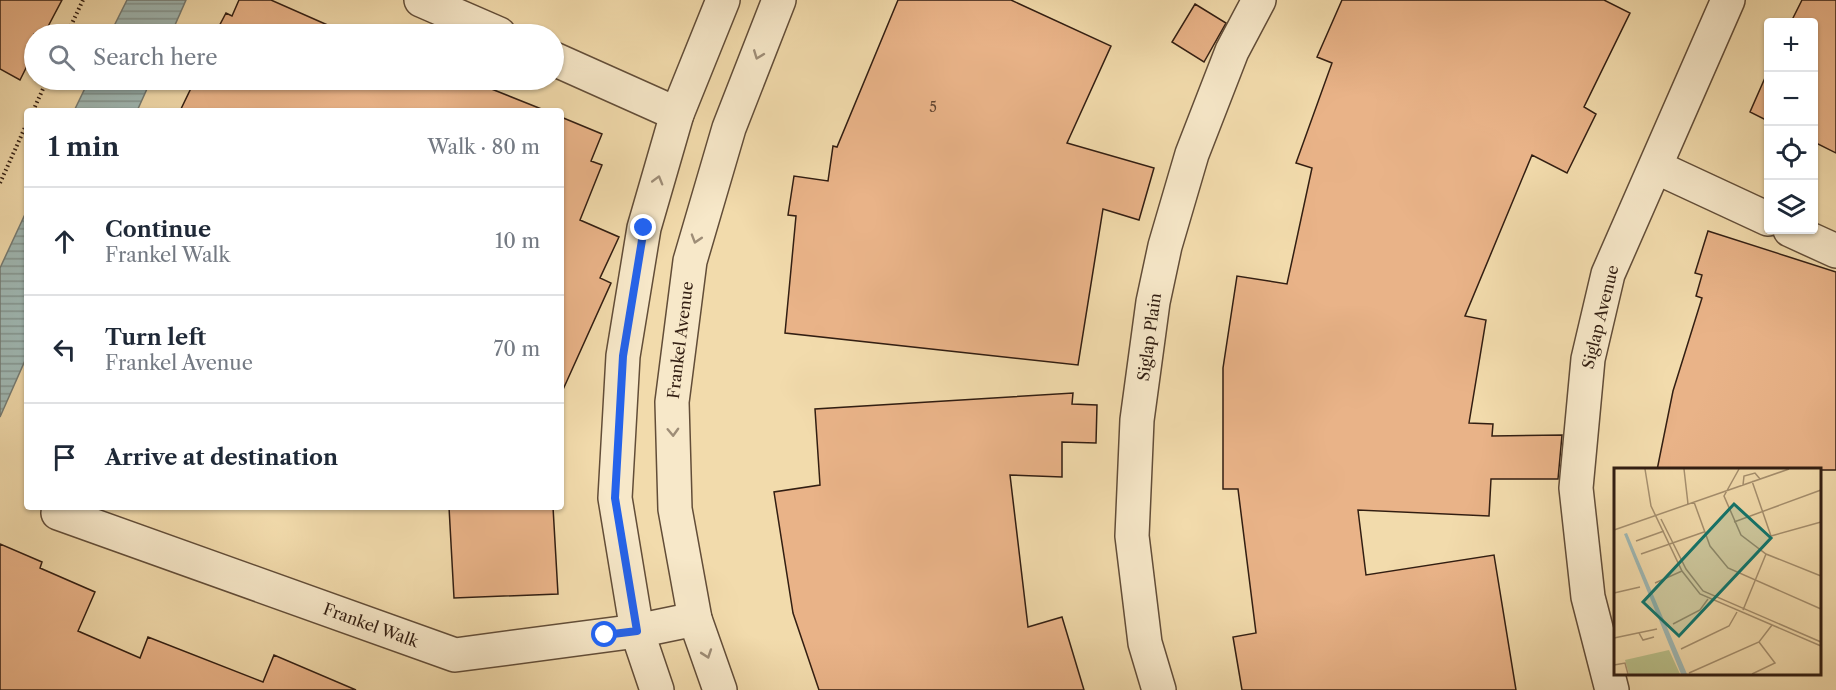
<!DOCTYPE html>
<html lang="en">
<head>
<meta charset="utf-8">
<style>
	:root { --surface:#fff; --page:#f6f6f7; --text:#1f2937; --muted:#747a83; --line:#e0e1e3 }
	body { margin:0; font-family:"Libre Caslon Text",serif; background:var(--page); color:var(--text) }
	.controls { position:absolute; right:18px; top:18px; display:grid; overflow:hidden; border-radius:6px; box-shadow:0 2px 4px #0004 }
	.controls button { width:54px; height:54px; display:grid; place-items:center; padding:0; border:0; border-bottom:2px solid var(--line); background:var(--surface); color:var(--text); font:30px sans-serif }
	.stop { position:absolute; width:18px; height:18px; margin:-14px; border:4px solid #2563eb; border-radius:50%; background:#fff }
	.stop.end { background:#2563eb; border-color:#fff; box-shadow:0 2px 6px #0008 }
	.list { margin:0; padding:0; list-style:none }
	h2 { display:flex; justify-content:space-between; align-items:center; height:78px; margin:0; padding:0 24px; font-size:26px }
	h2 small { font-size:20px; font-weight:400; color:var(--muted) }
	.list li { display:grid; grid-template-columns:39px 1fr auto; gap:18px; align-items:center; box-sizing:border-box; height:108px; padding:0 24px; border-top:2px solid var(--line) }
	.list b { display:block; font-size:22px; white-space:nowrap }
	.list p { margin:0; font-size:20px; white-space:nowrap; color:var(--muted) }
	.list em { font-size:20px; font-style:normal; color:var(--muted) }
	.icon { flex:none; width:33px; height:33px; fill:none; stroke:currentColor; stroke-width:2; stroke-linecap:round; stroke-linejoin:round }
	.map { position:relative; flex:none; width:1836px; height:690px; overflow:hidden }
	.search { position:absolute; background:var(--surface); box-shadow:0 2px 4px #0004; left:24px; top:24px; width:540px; height:66px; display:flex; align-items:center; gap:15px; box-sizing:border-box; padding:0 21px; border-radius:33px; color:var(--muted); font-size:22px }
	.panel { position:absolute; background:var(--surface); box-shadow:0 2px 4px #0004; left:24px; top:108px; width:540px; height:402px; border-radius:6px }
	.map>svg:first-child { display:block }
	.water { fill:url(#water-rules); stroke:#737a73; stroke-width:1.5 }
	.building { fill:#e9b388; stroke:#321e12; stroke-width:1.5 }
	.lines { fill:none; stroke-linecap:round; stroke-linejoin:round }
	.minor-casing { stroke:#624d38; stroke-width:36 }
	.tertiary-casing { stroke:#624d38; stroke-width:36 }
	.path { stroke:#321e12; stroke-width:4; stroke-dasharray:1.5 3; stroke-linecap:butt }
	.minor { stroke:#f7e8c9; stroke-width:33 }
	.tertiary { stroke:#f7e8c9; stroke-width:33 }
	.oneway { stroke:#9e8d77 }
	.route { stroke:#2563eb; stroke-width:8 }
	.labels { text-anchor:middle; stroke-width:4.5; stroke-linejoin:round; paint-order:stroke }
	.number-label { font-size:14px; fill:#604330 }
	.street-label { font-size:16px; fill:#321e12; stroke:#f7e8c9 }
	.inset-road { fill:none; stroke:#a58f6e; stroke-width:1.5 }
	.view { fill:#0f766e; fill-opacity:0.15; stroke:#0f766e; stroke-width:3 }
	.inset-edge { fill:none; stroke:#321e12; stroke-width:3 }
</style>
</head>
<body>
<div class="map">
<svg width="1836" height="690" viewBox="0 0 1836 690">
	<defs>
		<pattern id="water-rules" width="6" height="5" patternUnits="userSpaceOnUse" patternTransform="scale(1.5)"><rect width="6" height="5" fill="#9fb8b4"/><path d="M0 2.5h6" fill="none" stroke="#829591"/></pattern>
	</defs>
	<rect width="100%" height="100%" fill="#f2dbac"/>
	<filter id="stains"><feTurbulence type="fractalNoise" baseFrequency=".00333" numOctaves="4"/><feColorMatrix values="0 0 0 0 .2 0 0 0 0 .09 0 0 0 0 .02 0 0 0 .5 -.17"/></filter>
	<radialGradient id="worn" r=".72"><stop offset=".6" stop-color="#630" stop-opacity="0"/><stop offset="1" stop-color="#630" stop-opacity=".3"/></radialGradient>
	<!-- water -->
	<path class="water" d="M 127,0 L 186,0 L 171,34 L 110,34 Z
		M 89,80 L 151,80 L 137,111 L 74,111 Z
		M 27,210 L 27,356 L 0,417 L 0,268 Z"/>
	<!-- building -->
	<path class="building" d="M 0,0 L 62,0 L 44,34 L 34,34 L 34,52 L 20,80 L 0,69 Z
		M 239,0 L 271,0 L 348,34 L 215,34 L 226,13 L 232,16 Z
		M 898,0 L 1011,0 L 1111,46 L 1067,143 L 1154,168 L 1139,220 L 1103,209 L 1078,365 L 785,333 L 796,216 L 788,215 L 794,176 L 828,181 L 833,146 L 837,147 Z
		M 1342,0 L 1604,0 L 1630,13 L 1584,107 L 1596,114 L 1567,173 L 1532,155 L 1465,316 L 1486,320 L 1469,423 L 1493,424 L 1492,436 L 1562,435 L 1558,479 L 1491,479 L 1489,516 L 1358,510 L 1366,575 L 1494,555 L 1516,690 L 1242,690 L 1233,637 L 1256,633 L 1238,489 L 1223,489 L 1223,368 L 1237,276 L 1287,284 L 1312,168 L 1296,163 L 1332,63 L 1317,57 Z
		M 1802,0 L 1836,0 L 1836,153 L 1814,142 L 1814,22 L 1791,22 Z
		M 1195,4 L 1226,23 L 1204,62 L 1172,42 Z
		M 1768,71 L 1768,121 L 1750,112 Z
		M 195,80 L 469,80 L 544,110 L 180,111 Z
		M 561,117 L 602,134 L 591,161 L 602,165 L 580,220 L 619,237 L 600,278 L 611,283 L 561,394 Z
		M 1708,231 L 1836,272 L 1836,470 L 1657,470 L 1673,391 L 1702,298 L 1696,296 L 1702,275 L 1695,273 Z
		M 1073,393 L 1072,404 L 1097,405 L 1096,443 L 1062,442 L 1062,477 L 1010,475 L 1028,627 L 1062,617 L 1084,690 L 819,690 L 793,613 L 774,492 L 820,485 L 815,409 Z
		M 449,507 L 553,507 L 558,594 L 454,598 Z
		M 0,544 L 42,562 L 40,568 L 95,592 L 78,631 L 140,658 L 148,637 L 263,682 L 274,655 L 356,690 L 0,690 Z"/>
	<g class="lines">
		<!-- minor casing -->
		<g class="minor-casing">
			<path id="minor" d="M 421,0 L 499,34
				M 554,59 L 677,114
				M 1656,167 L 1768,219
				M 1790,230 L 1836,251
				M 58,513 L 455,655 L 637,631 L 695,619
				M 1159,690 L 1145,643 L 1132,536 L 1137,420 L 1153,302 L 1165,246 L 1192,154 L 1232,51 L 1259,0
				M 1612,690 L 1588,597 L 1576,488 L 1588,359 L 1608,274 L 1728,0"/>
		</g>
		<!-- tertiary casing -->
		<g class="tertiary-casing">
			<path id="tertiary" d="M 657,690 L 637,631 L 615,498 L 623,356 L 644,228 L 677,114 L 723,0
				M 720,690 L 695,619 L 675,509 L 672,402 L 690,261 L 729,128 L 779,0"/>
		</g>
		<!-- path -->
		<path class="path" d="M 67,34 L 83,0
			M 33,111 L 47,80
			M 0,183 L 27,123"/>
		<!-- minor -->
		<use href="#minor" class="minor"/>
		<!-- tertiary -->
		<use href="#tertiary" class="tertiary"/>
	</g>
	<!-- one-way arrows -->
	<defs><path id="oneway-chevron" d="M-2-3.5L2.5 0L-2 3.5" fill="none" stroke-width="1.6" stroke-linecap="round" stroke-linejoin="round" transform="scale(1.5)"/></defs>
	<g class="oneway">
		<use href="#oneway-chevron" transform="translate(758 55) rotate(111)"/>
		<use href="#oneway-chevron" transform="translate(658 180) rotate(-74)"/>
		<use href="#oneway-chevron" transform="translate(696 239) rotate(107)"/>
		<use href="#oneway-chevron" transform="translate(673 432) rotate(88)"/>
		<use href="#oneway-chevron" transform="translate(707 654) rotate(71)"/>
	</g>
	<g class="lines">
		<!-- route -->
		<path class="route" d="M 605,635 L 637,631 L 615,498 L 623,356 L 644,228"/>
	</g>
	<g class="labels">
		<!-- number labels -->
		<g class="number-label">
			<text x="933" y="112">5</text>
		</g>
		<!-- street labels -->
		<g class="street-label">
			<text transform="translate(1600 317) rotate(-76)" y="6">Siglap Avenue</text>
			<text transform="translate(1149 337) rotate(-82)" y="6">Siglap Plain</text>
			<text transform="translate(680 340) rotate(-83)" y="6">Frankel Avenue</text>
			<text transform="translate(371 625) rotate(20)" y="6">Frankel Walk</text>
		</g>
	</g>
	<!-- overview -->
	<g transform="translate(1614 468)">
		<rect width="207" height="207" fill="#f2dbac"/>
		<path d="M 55,182 L 66,206 L 15,206 L 11,192 Z" fill="#b9c08a"/>
		<path d="M 13,65 L 23,89 L 73,206 L 67,206 L 10,66 Z" fill="#9fb8b4"/>
		<path class="inset-road" d="M 31,1 L 37,38 L 68,103 L 86,126 L 207,178M 70,1 L 74,36M 125,1 L 110,28 L 127,67 L 152,86 L 207,108M 138,13 L 157,68 L 207,54M 129,17 L 130,8 L 141,5 L 146,11M 80,34 L 96,78 L 114,100 L 207,141M 47,51 L 72,101 L 89,123 L 207,174M 120,54 L 207,22M 0,62 L 175,1M 22,73 L 50,63M 27,86 L 90,64M 41,115 L 68,103M 0,125 L 26,119M 129,142 L 152,86M 59,156 L 86,142 L 94,131M 25,165 L 29,172 L 40,169M 0,170 L 43,161M 67,181 L 115,158 L 123,144M 0,197 L 11,195 L 14,206M 75,205 L 145,174 L 158,157M 138,206 L 161,195 L 145,174"/>
		<path class="view" d="M 120,36 L 157,70 L 65,168 L 29,134 Z"/>
		<rect width="207" height="207" class="inset-edge"/>
	</g>
	<rect width="100%" height="100%" filter="url(#stains)"/>
	<rect width="100%" height="100%" fill="url(#worn)"/>
</svg>
<div class="controls">
<button>+</button>
<button>−</button>
<button><svg class="icon" aria-label="locate" viewBox="0 0 24 24"><circle cx="12" cy="12" r="6"/><path d="M12 2v4M12 18v4M2 12h4M18 12h4"/></svg></button>
<button><svg class="icon" aria-label="layers" viewBox="0 0 24 24"><path d="M12 4l9 5-9 5-9-5zM3 14l9 5 9-5"/></svg></button>
</div>
<div class="stop" style="left:605px;top:635px"></div>
<div class="stop end" style="left:644px;top:228px"></div>
<div class="search"><svg class="icon" aria-label="search" viewBox="0 0 24 24"><circle cx="10" cy="10" r="6"/><path d="M15 15l6 6"/></svg>Search here</div>
<section class="panel">
<h2>1 min<small>Walk · 80 m</small></h2>
<ul class="list">
<li><svg class="icon" aria-label="ahead" viewBox="0 0 24 24"><path d="M12 20V5M6 11l6-6 6 6"/></svg><div><b>Continue</b><p>Frankel Walk</p></div><em>10 m</em></li>
<li><svg class="icon" aria-label="left" viewBox="0 0 24 24"><path d="M17 20v-9H6M10 6l-5 5 5 5"/></svg><div><b>Turn left</b><p>Frankel Avenue</p></div><em>70 m</em></li>
<li><svg class="icon" aria-label="arrive" viewBox="0 0 24 24"><path d="M6 21V4h12l-3 4 3 4H6"/></svg><div><b>Arrive at destination</b></div></li>
</ul>
</section>
</div>
</body>
</html>
